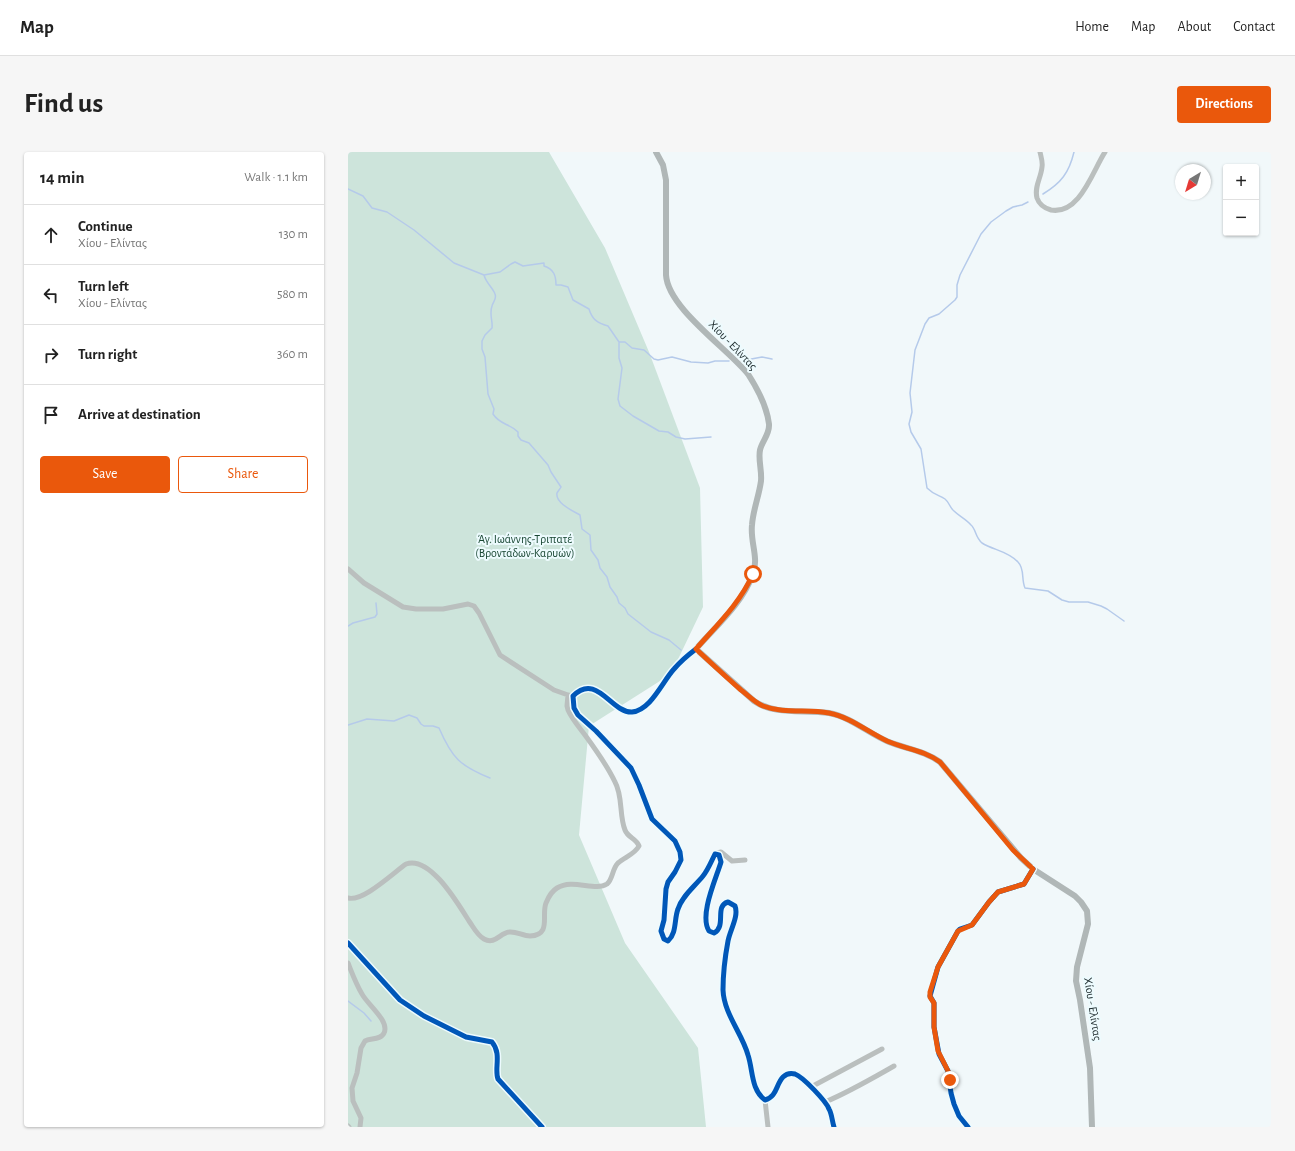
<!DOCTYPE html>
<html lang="en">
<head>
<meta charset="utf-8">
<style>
	:root { --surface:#fff; --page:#f6f6f6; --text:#222; --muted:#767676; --line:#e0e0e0; --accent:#ea580c }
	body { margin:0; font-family:"Alegreya Sans",sans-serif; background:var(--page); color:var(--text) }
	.controls { position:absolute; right:12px; top:12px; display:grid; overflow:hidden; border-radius:4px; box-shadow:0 1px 3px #0004 }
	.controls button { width:36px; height:36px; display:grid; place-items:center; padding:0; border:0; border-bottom:1px solid var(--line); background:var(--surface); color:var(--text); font:20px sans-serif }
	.compass { position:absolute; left:827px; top:12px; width:36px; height:36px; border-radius:50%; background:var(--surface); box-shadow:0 1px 3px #0004; rotate:218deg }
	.stop { position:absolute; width:12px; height:12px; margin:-9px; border:3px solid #ea580c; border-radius:50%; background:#fff }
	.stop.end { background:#ea580c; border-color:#fff; box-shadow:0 1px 4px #0008 }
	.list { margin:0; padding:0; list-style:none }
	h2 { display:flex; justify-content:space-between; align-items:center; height:52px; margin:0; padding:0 16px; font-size:17px }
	h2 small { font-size:13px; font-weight:400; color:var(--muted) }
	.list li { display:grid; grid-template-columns:26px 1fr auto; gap:12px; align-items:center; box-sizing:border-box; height:60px; padding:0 16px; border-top:1px solid var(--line) }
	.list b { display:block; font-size:15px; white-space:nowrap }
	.list p { margin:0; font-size:13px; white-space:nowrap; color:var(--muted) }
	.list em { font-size:13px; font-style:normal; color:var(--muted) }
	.actions { display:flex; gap:8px; padding:12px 16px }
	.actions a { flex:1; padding:9px 0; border:1px solid var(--accent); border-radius:4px; text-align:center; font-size:14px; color:var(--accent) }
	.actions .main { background:var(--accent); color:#fff }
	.icon { flex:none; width:22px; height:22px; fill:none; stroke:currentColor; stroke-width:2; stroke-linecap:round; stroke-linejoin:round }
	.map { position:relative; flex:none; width:923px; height:975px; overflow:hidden; border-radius:4px }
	header { display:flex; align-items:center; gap:24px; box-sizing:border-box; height:56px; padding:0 20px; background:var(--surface); border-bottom:1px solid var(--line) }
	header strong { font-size:19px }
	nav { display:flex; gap:22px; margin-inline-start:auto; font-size:14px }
	.intro { display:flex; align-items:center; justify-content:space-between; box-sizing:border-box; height:96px; padding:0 24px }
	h1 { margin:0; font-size:28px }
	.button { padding:10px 18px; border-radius:4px; background:var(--accent); color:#fff; font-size:14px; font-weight:700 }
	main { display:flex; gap:24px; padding:0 24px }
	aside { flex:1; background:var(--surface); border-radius:4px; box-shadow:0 1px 3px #0004 }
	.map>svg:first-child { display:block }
	.green { fill:#cde4db }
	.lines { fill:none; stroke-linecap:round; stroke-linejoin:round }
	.stream { stroke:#b5caea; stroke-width:1.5 }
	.minor { stroke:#babfbe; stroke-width:5 }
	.major { stroke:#b0b7b7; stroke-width:6 }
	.cycleway-casing { stroke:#edfbfe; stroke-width:8 }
	.cycleway { stroke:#0057b8; stroke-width:5 }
	.route { stroke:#ea580c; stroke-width:5 }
	.labels { text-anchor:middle; stroke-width:4; stroke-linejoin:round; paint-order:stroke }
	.street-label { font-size:12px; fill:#1a282a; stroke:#edfbfe }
	.park-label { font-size:12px; fill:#194733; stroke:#edfbfe }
</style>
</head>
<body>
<header>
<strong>Map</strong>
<nav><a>Home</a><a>Map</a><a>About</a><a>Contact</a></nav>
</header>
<div class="intro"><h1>Find us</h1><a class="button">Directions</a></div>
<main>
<aside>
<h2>14 min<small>Walk · 1.1 km</small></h2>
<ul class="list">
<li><svg class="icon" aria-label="ahead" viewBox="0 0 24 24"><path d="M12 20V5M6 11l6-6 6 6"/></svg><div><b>Continue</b><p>Χίου - Ελίντας</p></div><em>130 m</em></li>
<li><svg class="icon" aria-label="left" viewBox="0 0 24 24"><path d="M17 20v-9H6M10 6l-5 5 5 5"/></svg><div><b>Turn left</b><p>Χίου - Ελίντας</p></div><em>580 m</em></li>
<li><svg class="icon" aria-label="right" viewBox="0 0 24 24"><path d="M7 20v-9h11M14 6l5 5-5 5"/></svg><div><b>Turn right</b></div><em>360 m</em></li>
<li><svg class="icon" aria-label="arrive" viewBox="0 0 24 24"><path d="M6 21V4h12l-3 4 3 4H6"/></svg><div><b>Arrive at destination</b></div></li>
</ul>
<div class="actions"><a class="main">Save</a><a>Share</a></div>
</aside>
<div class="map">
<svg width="923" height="975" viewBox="0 0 923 975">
	<rect width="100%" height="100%" fill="#f1f8fa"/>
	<!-- green -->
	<path class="green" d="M 0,0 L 201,0 L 257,96 L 301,200 L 352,336 L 355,455 L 323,522 L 241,574 L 231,683 L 277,791 L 350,896 L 358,975 L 0,975 Z"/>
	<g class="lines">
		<!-- stream -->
		<path class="stream" d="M 0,37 L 15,44 L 24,56 L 39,60 L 66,78 L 106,111 L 136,123 L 152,120 L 163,112 L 167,110 L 175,114 L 196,111 L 196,114 C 206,117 208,124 208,133 L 213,133 L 220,135 L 225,148 L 241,157 C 244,167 249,171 260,174 L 271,190 L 277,190 L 284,196 L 296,198 L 306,207 L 310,208 L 324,205 L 343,210 L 360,211 L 367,209 L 381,209
			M 695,42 C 713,31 721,21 726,0
			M 680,50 L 674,53 L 665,55 L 658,59 L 643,70 L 633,82 L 612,123 L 609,133 L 609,145 L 607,148 L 591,162 L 581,166 L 577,172 L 567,198 L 562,241 L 564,260 L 561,272 L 563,280 L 573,297 L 579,336 C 586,343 591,343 597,347 C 601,350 602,356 606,359 C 611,364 618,367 623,373 C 628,377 627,385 634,391 C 645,398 660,399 670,410 C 677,417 673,427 677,436 L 700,439 L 714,448 L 721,450 L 740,450 L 753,454 L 759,457 L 776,469
			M 136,123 C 138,131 145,136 147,142 C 149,147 145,150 144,154 C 141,162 145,169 144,176 L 137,183 L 134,189 L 134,197 L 137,205 L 140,242 L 146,257 L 145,262 C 152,273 161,271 170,280 L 170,284 L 173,288 L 181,291 L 200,313 L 203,320 L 213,335 C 212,337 210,339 209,341 C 207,351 225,359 232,363 L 234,377 L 242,383 L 243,398 L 250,408 L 252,416 L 259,425 L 262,435 L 269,445 L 271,451 L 277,456 L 280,462 L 303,480 L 321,488 L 333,498
			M 271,191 L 271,206 L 274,216 L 270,247 L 272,254 L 285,264 L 311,279 L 320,280 L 328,285 L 337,287 L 363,285
			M 398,208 L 414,205 L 424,207
			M 0,474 L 5,471 L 27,465 L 29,462 L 28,451
			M 0,573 L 19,567 L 46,569 L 61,563 L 69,566 L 73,572 L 76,574 L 85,574 L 91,576 C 104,606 112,614 142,626
			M 0,849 L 16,861 L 23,869"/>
		<!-- minor -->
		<path class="minor" d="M 692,0 C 693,5 695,10 694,15 C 693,26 686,35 689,46 C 691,52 696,56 703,58 C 732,63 745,18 757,0
			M 0,417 L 16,431 L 55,455 L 68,457 L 95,457 L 120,452 L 126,454 L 131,461 L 152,503 L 206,538 L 220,543
			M 348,497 C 340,503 332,510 326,517 C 314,530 303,558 284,560 C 263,561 249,520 225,544 L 226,556 L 230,563 L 248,579 L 283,616 L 291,633 L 304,667 L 327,689 L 332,700 L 333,708 L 327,720 L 320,730 L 318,737 L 316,768 L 313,779 L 316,787 L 320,789 C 329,781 326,767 330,757 C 334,744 347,734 355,724 C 360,718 363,710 367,702 L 371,703 L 373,710 C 368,727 351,763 361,779 L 366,781 C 379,774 366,754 380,750 L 387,754 C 391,764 382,778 380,789 C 377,805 375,822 375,838 C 376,862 394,881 400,903 C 405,918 403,938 417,948 C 429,945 428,932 435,925 C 438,922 443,921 447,922 C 455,925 478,949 481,957 C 484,962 484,969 486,975
			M 369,701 L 373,700 L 384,709 L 397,708
			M 0,746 C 15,750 45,721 58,712 C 82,703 110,752 121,769 C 126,776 129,783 136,787 C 147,793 152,781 161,780 C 168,779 175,784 182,784 C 204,783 193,763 198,751 C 200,746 204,739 209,736 C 225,726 247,740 259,732 C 265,727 264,717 270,711 C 277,705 287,702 291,694 C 288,686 280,686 277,678 C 271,663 275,644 267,630 C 259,613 248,598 237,583 C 231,575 224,567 220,558 L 219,554 L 220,543 L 225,544
			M 0,791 L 52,848 L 76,864 L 118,885 L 144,890 C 154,902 146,917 150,927 L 194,975
			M 0,811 C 4,821 8,832 14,842 C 19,852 42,869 36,881 C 33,888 22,886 17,889 L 13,896 L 9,921 L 4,936 L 5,949 L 13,966 L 12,975
			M 463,935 L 534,897
			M 417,948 L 420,975
			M 477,950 C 501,940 523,927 546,914
			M 0,974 L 1,975
			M 620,975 L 611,964 L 606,952 L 603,941 L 600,919 L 591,902 L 586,875 L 586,851 L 582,844 L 590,815 L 610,779 L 612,777 L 624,773 L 641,750 L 650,740 L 676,732 L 685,717"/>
		<!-- major -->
		<path class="major" d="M 308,0 L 315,13 L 318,28 L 318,123 C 320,156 379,196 400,222 C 409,236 419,255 421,272 C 422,282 414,289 412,298 C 410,308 414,318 413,329 C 411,344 405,358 404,373 C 402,390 411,405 405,422 C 394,452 369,473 348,497 L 406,549 C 428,564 456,557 481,561 C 503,565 521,582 541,590 C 559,597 577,599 592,610 L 673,706 L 685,717 L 727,744 L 733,750 L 739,759 L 740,772 L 729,815 L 728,829 L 732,848 L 742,916 L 744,975"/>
		<!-- cycleway casing -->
		<g class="cycleway-casing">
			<path id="cycleway" d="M 348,497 C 340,503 332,510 326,517 C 314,530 303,558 284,560 C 263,561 249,520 225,544 L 226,556 L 230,563 L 248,579 L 283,616 L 291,633 L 304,667 L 327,689 L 332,700 L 333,708 L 327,720 L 320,730 L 318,737 L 316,768 L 313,779 L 316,787 L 320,789 C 329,781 326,767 330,757 C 334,744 347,734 355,724 C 360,718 363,710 367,702 L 371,703 L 373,710 C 368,727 351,763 361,779 L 366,781 C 379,774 366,754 380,750 L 387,754 C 391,764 382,778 380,789 C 377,805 375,822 375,838 C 376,862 394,881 400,903 C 405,918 403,938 417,948 C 429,945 428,932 435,925 C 438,922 443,921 447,922 C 455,925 478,949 481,957 C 484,962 484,969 486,975
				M 0,791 L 52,848 L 76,864 L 118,885 L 144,890 C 154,902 146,917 150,927 L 194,975
				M 620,975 L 611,964 L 606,952 L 603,941 L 600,919 L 591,902 L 586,875 L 586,851 L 582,844 L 590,815 L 610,779 L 612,777 L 624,773 L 641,750 L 650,740 L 676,732 L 685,717"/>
		</g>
		<!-- cycleway -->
		<use href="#cycleway" class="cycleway"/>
	</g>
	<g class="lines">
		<!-- route -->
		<path class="route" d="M 405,422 C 392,451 369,473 348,497 C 363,511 377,524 393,538 C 400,543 406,550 415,554 C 436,562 459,557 481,561 C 502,565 520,580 539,589 C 557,597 576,598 592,610 L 665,698 L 685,717 L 676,732 L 650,740 L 641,750 L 624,773 L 610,779 L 590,815 L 582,840 L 582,845 L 586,851 L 586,875 L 590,899 L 600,919 L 602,928"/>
	</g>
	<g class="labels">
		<!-- street labels -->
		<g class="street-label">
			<text transform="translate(385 193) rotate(46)" y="4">Χίου - Ελίντας</text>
			<text transform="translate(745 857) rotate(81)" y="4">Χίου - Ελίντας</text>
		</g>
		<!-- park labels -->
		<g class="park-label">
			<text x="177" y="391">Άγ. Ιωάννης-Τριπατέ<tspan x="177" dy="14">(Βροντάδων-Καρυών)</tspan></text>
		</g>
	</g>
</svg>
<div class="controls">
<button>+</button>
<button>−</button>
</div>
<svg class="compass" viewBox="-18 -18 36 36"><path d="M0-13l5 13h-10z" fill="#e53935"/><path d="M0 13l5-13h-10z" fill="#767676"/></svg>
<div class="stop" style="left:405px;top:422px"></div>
<div class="stop end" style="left:602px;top:928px"></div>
</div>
</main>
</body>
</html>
